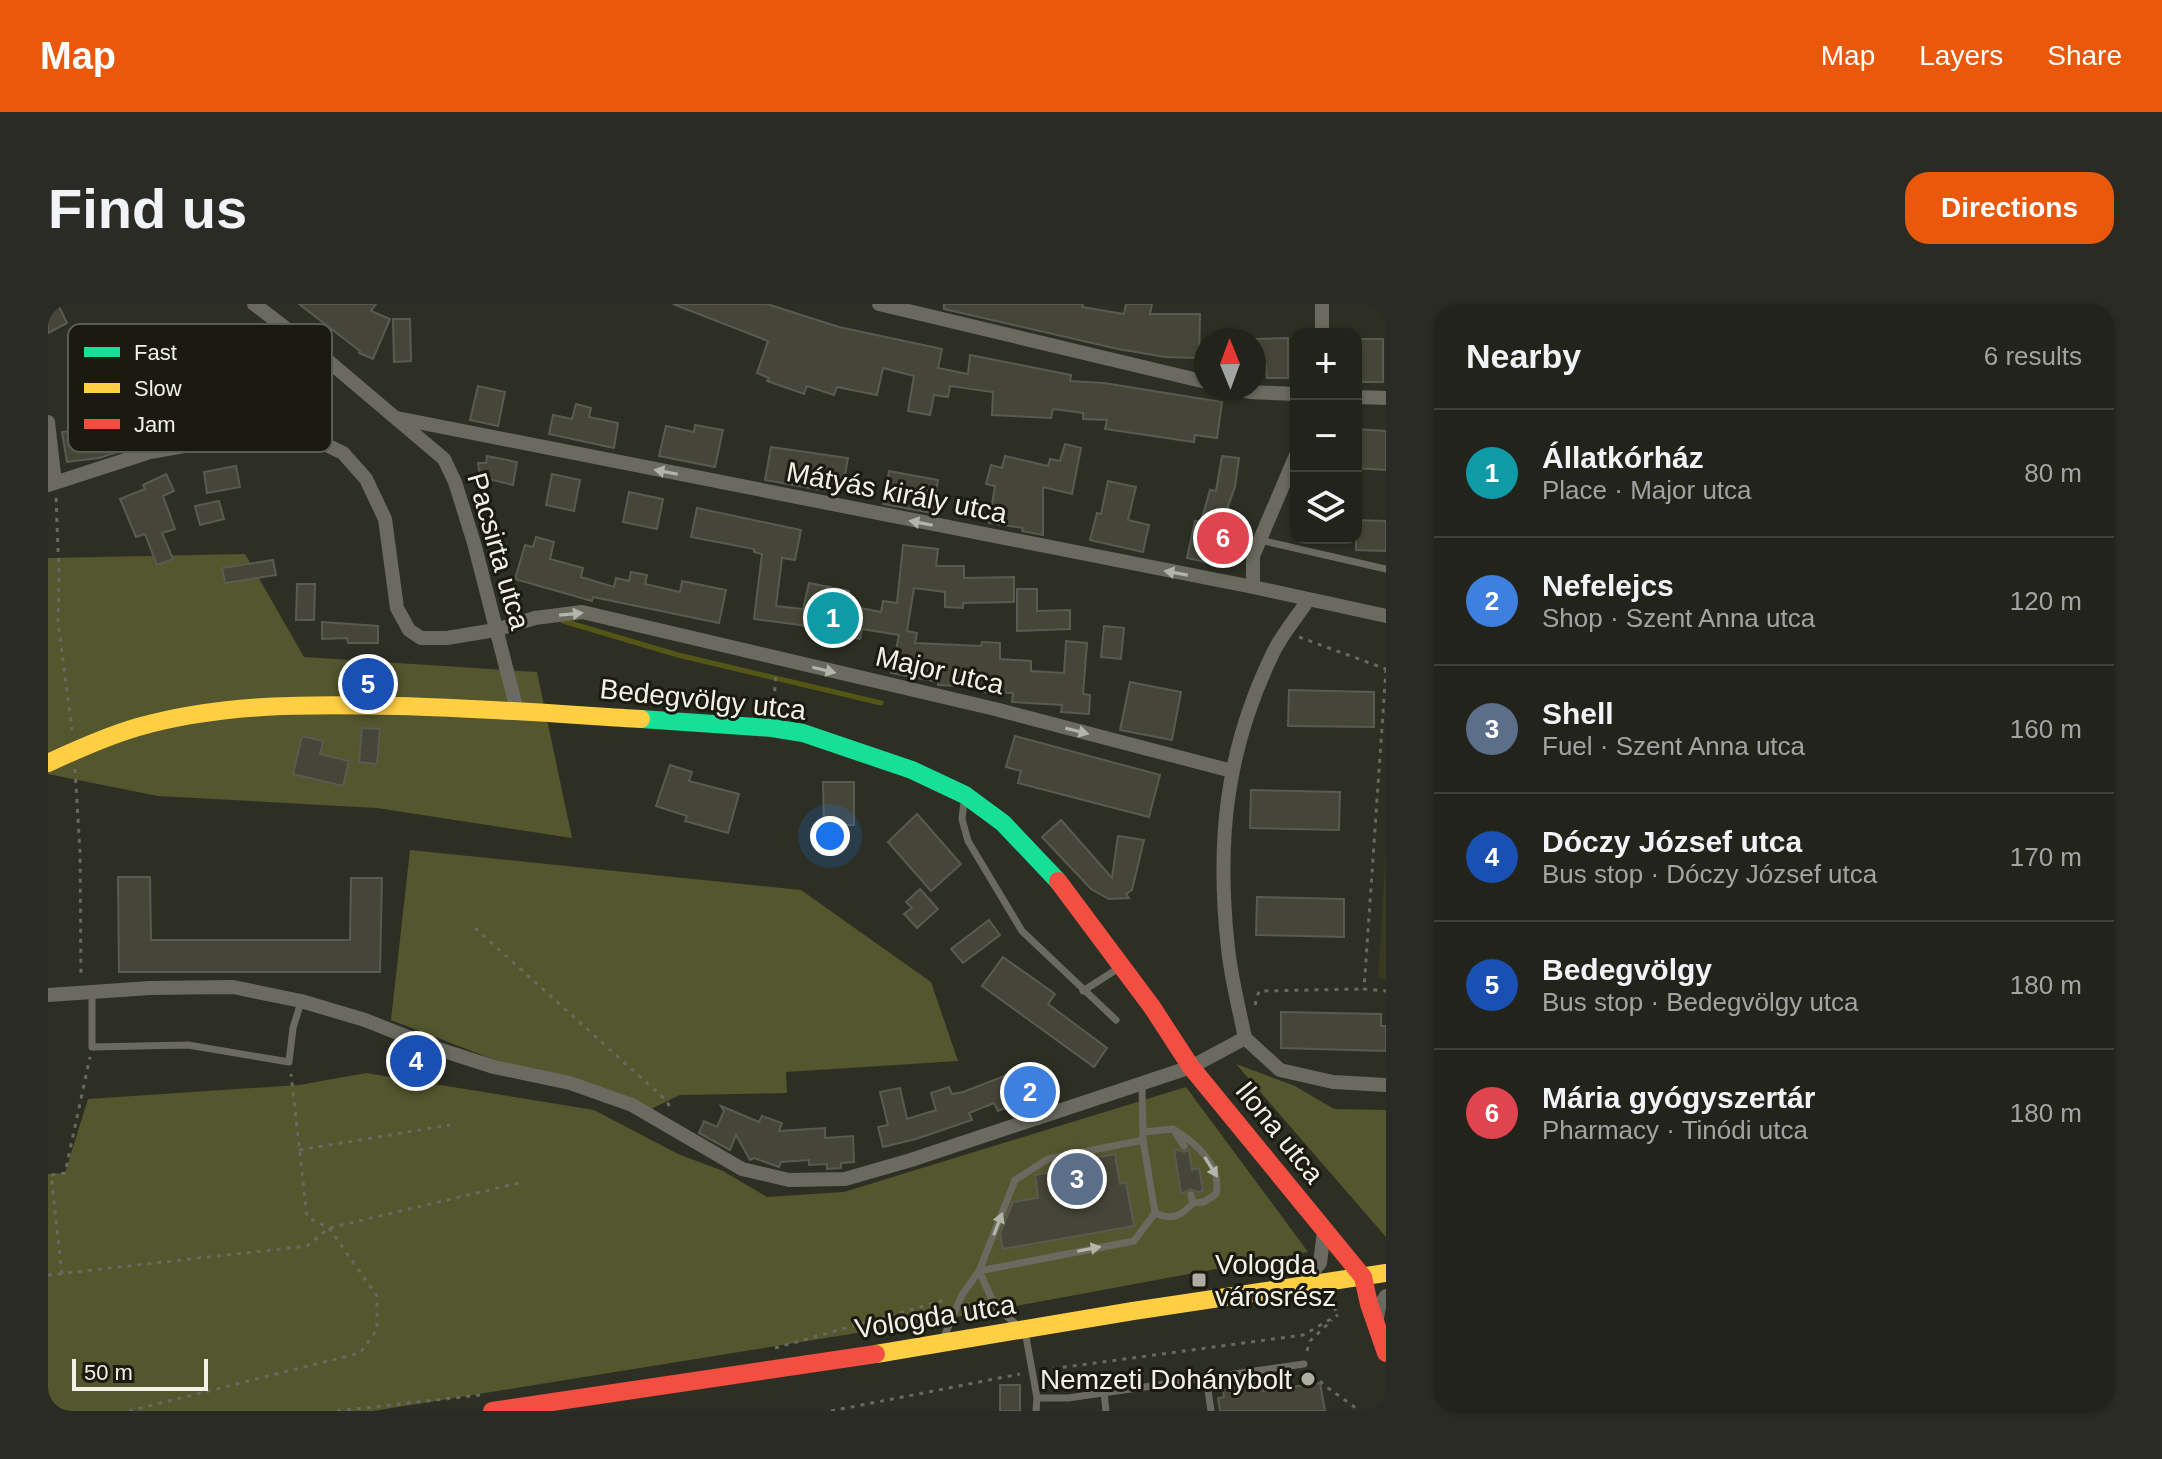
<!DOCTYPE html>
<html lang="en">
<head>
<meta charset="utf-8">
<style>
	:root { --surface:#22231b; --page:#2a2b24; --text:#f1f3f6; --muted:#a2a4a3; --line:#3f403a; --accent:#ea580c }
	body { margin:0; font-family:Arial,sans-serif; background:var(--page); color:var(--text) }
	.controls { position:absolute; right:24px; top:24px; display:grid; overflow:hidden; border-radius:16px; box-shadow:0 2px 6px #0004 }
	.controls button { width:72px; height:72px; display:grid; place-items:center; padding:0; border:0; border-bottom:2px solid var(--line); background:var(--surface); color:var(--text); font:40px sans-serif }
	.compass { position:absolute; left:1146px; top:24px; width:72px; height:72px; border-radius:50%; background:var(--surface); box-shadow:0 2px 6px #0004; rotate:359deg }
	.scale { position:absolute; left:24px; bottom:20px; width:136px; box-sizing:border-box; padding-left:8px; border:4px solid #f1f2e5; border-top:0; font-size:22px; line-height:28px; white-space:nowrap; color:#f1f2e5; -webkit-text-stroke:6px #1a1a11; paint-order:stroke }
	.you { position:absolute; left:782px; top:532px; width:28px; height:28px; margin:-20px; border:6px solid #fff; border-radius:50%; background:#1a73e8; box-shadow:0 0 0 12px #1a73e833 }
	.badge { display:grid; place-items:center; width:52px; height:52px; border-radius:50%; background:var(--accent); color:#fff; font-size:26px; font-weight:700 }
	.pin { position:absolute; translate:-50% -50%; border:4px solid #fff; box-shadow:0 2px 8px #0006 }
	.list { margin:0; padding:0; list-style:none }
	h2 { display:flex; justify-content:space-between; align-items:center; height:104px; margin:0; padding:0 32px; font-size:34px }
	h2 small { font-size:26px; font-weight:400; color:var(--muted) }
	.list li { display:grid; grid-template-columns:52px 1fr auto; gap:24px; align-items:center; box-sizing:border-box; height:128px; padding:0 32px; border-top:2px solid var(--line) }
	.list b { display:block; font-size:30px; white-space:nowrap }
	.list p { margin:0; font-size:26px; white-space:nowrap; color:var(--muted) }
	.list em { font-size:26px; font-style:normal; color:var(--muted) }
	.icon { flex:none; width:44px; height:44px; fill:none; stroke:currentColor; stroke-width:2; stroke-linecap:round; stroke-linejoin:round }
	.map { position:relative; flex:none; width:1338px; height:1107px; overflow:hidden; border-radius:24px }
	header { display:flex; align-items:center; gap:48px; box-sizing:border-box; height:112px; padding:0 40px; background:var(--accent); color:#fff }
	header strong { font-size:38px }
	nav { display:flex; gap:44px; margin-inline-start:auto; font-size:28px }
	.intro { display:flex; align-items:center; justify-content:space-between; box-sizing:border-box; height:192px; padding:0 48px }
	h1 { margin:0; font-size:56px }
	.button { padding:20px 36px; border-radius:24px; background:var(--accent); color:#fff; font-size:28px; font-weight:700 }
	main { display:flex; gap:48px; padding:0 48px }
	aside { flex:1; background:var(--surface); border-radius:24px; box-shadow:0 2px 6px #0004 }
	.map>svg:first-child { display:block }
	.built { fill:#38391f }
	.green { fill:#54562e }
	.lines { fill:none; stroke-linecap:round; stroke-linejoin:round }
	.stream { stroke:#545616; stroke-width:5 }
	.building { fill:#464638; stroke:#595a51; stroke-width:2 }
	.path { stroke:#686960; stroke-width:3; stroke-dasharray:4 6; stroke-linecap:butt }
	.lane { stroke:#6a6a60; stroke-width:7 }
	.street { stroke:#6a6a60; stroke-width:14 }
	.fast { stroke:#16e098; stroke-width:18 }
	.slow { stroke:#ffcf43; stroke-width:18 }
	.jam { stroke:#f24e42; stroke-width:18 }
	.oneway { fill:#b4b5a9 }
	.poi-dot { fill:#adaea1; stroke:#1a1a11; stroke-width:3 }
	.labels { text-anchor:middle; stroke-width:6; stroke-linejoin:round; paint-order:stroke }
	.street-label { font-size:28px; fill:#f1f2e5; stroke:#1a1a11 }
	.poi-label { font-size:28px; fill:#f1f2e5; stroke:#1a1a11; text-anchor:start }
	.key { fill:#1a1a11; stroke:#5a5b51; stroke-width:2 }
	.key-label { font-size:22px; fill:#f1f2e5 }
</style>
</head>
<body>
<header>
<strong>Map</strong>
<nav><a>Map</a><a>Layers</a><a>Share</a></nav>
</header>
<div class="intro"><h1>Find us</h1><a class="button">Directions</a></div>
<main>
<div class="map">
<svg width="1338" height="1107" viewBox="0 0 1338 1107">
	<rect width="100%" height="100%" fill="#2e2f24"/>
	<!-- built -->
	<path class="built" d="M 1338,545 L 1338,675 L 1330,674 Z"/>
	<!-- green -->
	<path class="green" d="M 197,250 L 256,353 L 489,368 L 524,534 L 329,504 L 110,492 L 0,470 L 0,254 Z
		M 362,546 L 753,586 L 883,678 L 910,757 L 738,768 L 739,789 L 632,791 L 603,805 L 447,756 L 343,716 Z
		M 1188,760 L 1247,782 L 1286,805 L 1338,806 L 1338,933 Z
		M 318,769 L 546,806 L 630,850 L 675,867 L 719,893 L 796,888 L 1138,783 L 1260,948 L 908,1013 L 325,1107 L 0,1107 L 0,870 L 17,869 L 40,795 L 251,781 Z"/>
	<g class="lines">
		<!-- stream -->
		<path class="stream" d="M 515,317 L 630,351 L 833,399"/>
	</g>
	<!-- building -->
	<path class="building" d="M 0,0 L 10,0 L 19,19 L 0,29 Z
		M 251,0 L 328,0 L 323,7 L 342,15 L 325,55 L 311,49 L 312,47 Z
		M 625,0 L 719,0 L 791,23 L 894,45 L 890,64 L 920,70 L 922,51 L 1023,71 L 1022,77 L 1056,79 L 1174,98 L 1169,134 L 1147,131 L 1146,138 L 1057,125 L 1059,116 L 1035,115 L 1035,109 L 1005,105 L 1003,114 L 944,111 L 945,88 L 902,82 L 900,93 L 886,91 L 882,111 L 860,107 L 866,72 L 835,64 L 829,91 L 789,83 L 786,91 L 759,82 L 756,90 L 719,77 L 721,74 L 709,69 L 720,37 Z
		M 896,0 L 1035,0 L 1034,3 L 1076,10 L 1078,0 L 1104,0 L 1102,10 L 1152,10 L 1151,54 L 1117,53 L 1070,45 L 896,5 Z
		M 345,15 L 362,15 L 363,57 L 346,58 Z
		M 1240,34 L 1240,74 L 1219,74 L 1218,60 L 1206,59 L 1206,35 Z
		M 1308,35 L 1335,35 L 1335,78 L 1308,78 Z
		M 430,82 L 457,88 L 450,122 L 422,116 Z
		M 79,89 L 84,127 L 95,126 L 97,139 L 51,154 L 19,158 L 14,128 L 65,121 L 61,92 Z
		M 528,100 L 543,104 L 541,113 L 570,119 L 566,144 L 501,130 L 505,111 L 524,115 Z
		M 647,121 L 675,126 L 667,163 L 611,152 L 618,122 L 646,128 Z
		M 1308,125 L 1338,127 L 1338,166 L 1308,164 Z
		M 1017,140 L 1033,144 L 1024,190 L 995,183 L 995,231 L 974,227 L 975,224 L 941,219 L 947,182 L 938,180 L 943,161 L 954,164 L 957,152 L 1000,162 L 1002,155 L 1012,157 Z
		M 723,143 L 800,154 L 796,176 L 788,175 L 785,188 L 717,176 Z
		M 439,152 L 469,158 L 465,181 L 432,173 L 430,159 L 438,159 Z
		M 1174,152 L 1191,154 L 1187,183 L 1176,213 L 1166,260 L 1139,254 L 1147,217 L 1153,218 L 1162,186 L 1168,187 Z
		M 188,162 L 192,183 L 159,189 L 156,168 Z
		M 841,167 L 890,176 L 884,209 L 835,200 Z
		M 118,170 L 126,187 L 115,192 L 127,225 L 114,229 L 125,255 L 109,261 L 97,230 L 88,233 L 72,195 L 97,185 L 95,181 Z
		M 504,170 L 532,176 L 526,207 L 498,201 Z
		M 1060,177 L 1088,183 L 1080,216 L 1101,221 L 1095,248 L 1042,236 L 1049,209 L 1053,210 Z
		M 581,188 L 615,195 L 609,225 L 575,218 Z
		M 171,197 L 176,215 L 152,221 L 147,202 Z
		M 649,204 L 753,226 L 747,256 L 734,254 L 728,302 L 755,305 L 761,279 L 801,287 L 798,301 L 833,308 L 835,297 L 849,299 L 855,241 L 890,245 L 888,262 L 916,262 L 916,274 L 966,273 L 966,298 L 915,299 L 915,304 L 897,303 L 897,288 L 866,284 L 859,327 L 869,329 L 867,339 L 933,342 L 934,338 L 952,339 L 952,355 L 983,357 L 983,367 L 1016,369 L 1018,337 L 1039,339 L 1035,390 L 1042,391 L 1041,410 L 1013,408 L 1014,401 L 964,398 L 965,389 L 932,388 L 932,383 L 890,381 L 890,378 L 843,369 L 851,331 L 814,325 L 812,335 L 752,321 L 706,315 L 714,250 L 706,248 L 706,245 L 643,233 Z
		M 1308,216 L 1338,217 L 1338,247 L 1308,246 Z
		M 488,233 L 506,238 L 502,255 L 535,264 L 533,273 L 566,283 L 568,274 L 581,277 L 583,268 L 599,271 L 597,280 L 632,288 L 634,277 L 678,286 L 671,319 L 545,293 L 544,297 L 467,275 L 477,241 L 485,243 Z
		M 225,256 L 228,271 L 177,279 L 174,264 Z
		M 249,280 L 267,280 L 266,316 L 248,316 Z
		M 969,285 L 989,285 L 989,307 L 1022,306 L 1022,325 L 969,327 Z
		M 274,318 L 330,322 L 330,339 L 300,339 L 299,334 L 274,335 Z
		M 1056,322 L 1076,324 L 1073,355 L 1053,353 Z
		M 1082,378 L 1133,388 L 1124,436 L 1072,426 Z
		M 1241,386 L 1326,388 L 1326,423 L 1240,422 Z
		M 314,424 L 332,425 L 329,460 L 311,458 Z
		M 254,432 L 275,437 L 272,450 L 301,457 L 295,482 L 245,470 Z
		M 967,432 L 1112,471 L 1101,513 L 970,479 L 973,467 L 958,463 Z
		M 622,461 L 644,468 L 641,477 L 691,490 L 680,529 L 637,517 L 639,512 L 608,502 Z
		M 775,478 L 806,478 L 806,521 L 776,521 Z
		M 1203,486 L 1292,488 L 1291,526 L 1202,524 Z
		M 869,510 L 913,560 L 883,587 L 840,538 Z
		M 1013,516 L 1064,574 L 1070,532 L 1096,536 L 1084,586 L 1078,590 L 1081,594 L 1061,595 L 1043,585 L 994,533 Z
		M 70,573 L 102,573 L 103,636 L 302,636 L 303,574 L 334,574 L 332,668 L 71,668 Z
		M 872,585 L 890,605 L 869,624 L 856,610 L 864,604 L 858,598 Z
		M 1209,593 L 1296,595 L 1296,633 L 1208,631 Z
		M 941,616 L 952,631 L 915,659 L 903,645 Z
		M 955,653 L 1007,690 L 1000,700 L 1059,744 L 1046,763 L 934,682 Z
		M 1233,708 L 1333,710 L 1333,722 L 1338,722 L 1338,747 L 1233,744 Z
		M 977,764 L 988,792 L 950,807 L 946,799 L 921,809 L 924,816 L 868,835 L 835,843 L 830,823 L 840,821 L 832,788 L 852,784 L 859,815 L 888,806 L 883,789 L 901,783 L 904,790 L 915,788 Z
		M 673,802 L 711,818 L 714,812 L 734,819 L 731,827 L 777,824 L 777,834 L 805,832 L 806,858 L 793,859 L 793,864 L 779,865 L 779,860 L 761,861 L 761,856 L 733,858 L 731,863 L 706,854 L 702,856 L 688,831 L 682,846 L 651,829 L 656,817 L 669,823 L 676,807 Z
		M 1126,845 L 1136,848 L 1141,846 L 1144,866 L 1151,864 L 1155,887 L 1149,888 L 1142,885 L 1133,890 Z
		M 1067,850 L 1072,880 L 1078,878 L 1086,922 L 955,945 L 952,930 L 965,898 L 990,894 L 987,871 L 1020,865 L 1018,859 Z
		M 1213,1079 L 1215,1087 L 1272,1079 L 1277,1107 L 1172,1107 L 1170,1094 L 1176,1093 L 1175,1085 Z
		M 952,1081 L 972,1081 L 972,1107 L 952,1107 Z"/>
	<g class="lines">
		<!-- path -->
		<path class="path" d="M 8,194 L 11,270 L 10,317 L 24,426
			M 1251,333 L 1338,365
			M 1338,365 L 1316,685 L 1338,687
			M 725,407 L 728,370
			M 27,465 L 32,548 L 33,673
			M 427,624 L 619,797 L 622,804
			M 1207,701 L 1211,687 L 1316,685
			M 251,846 L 402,821
			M 14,970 L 3,871 L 17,869 L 42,753
			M 0,971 L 259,942 L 281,924 L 475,878
			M 1286,1003 L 1290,1011
			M 727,1044 L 897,996
			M 1259,1047 L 1262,1037 L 1284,1016
			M 995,1066 L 1255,1031 L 1290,1011
			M 1265,1070 L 1276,1081 L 1312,1107
			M 81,1107 L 312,1049 L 329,1026 L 329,992 L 281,924 L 259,913 L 243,770
			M 289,1107 L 432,1091
			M 783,1107 L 972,1070"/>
		<!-- lane -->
		<path class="lane" d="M 1212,236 L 1338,265
			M 916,497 L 914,515 L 920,537 L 974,627 L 1068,716
			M 1035,687 L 1074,662
			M 44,688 L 44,743 L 140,741 L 241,758 L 245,724 L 253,698
			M 1125,825 C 1147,838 1175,862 1168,890 L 1156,898 L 1145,899
			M 1095,828 L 1125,825 L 1136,842
			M 1107,909 C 1124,917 1133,912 1145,899 L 1143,891
			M 895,1035 L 914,991 L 931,967 L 967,876 L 1000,855 L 1095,836 L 1094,780
			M 1158,1073 L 1163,1107
			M 1056,1088 L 1058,1107
			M 989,1094 L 1020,1094 L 1256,1060
			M 988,1107 L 989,1094 L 977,1027 L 948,1004 L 931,967 L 1086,937 L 1107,909 L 1095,836"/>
		<!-- street -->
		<path class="street" d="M 206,0 L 272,50 L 396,155 L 407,178 L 426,239 L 469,406
			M 831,0 L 1158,78
			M 1274,30 L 1274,0
			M 1183,84 L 1202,88 L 1248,90
			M 1308,93 L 1338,94
			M 349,114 L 1205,283 L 1338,312
			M 0,118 L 7,179
			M 0,181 L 102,148 L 187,133 L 229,128 L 264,134 L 295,149 L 318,175 L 337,215 L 349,304 L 361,326 L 373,334 L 399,334 L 447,326 L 487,314 L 534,308 L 947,405 L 1184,467
			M 1205,283 L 1205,252 L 1248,151
			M 0,691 L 102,684 L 185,683 L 253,697 L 317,716 L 390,745 L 446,763 L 522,779 L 584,801 L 694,865 L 741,876 L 797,875 L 863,856 L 1143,763 L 1197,734
			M 1197,734 C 1191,704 1183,674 1180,644 C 1168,537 1178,444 1226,347 C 1235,329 1249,313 1260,296
			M 1197,734 L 1232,766 L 1285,778 L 1338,781
			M 1253,982 L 1272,959 L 1276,927
			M 1328,1019 L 1331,1003 L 1338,992"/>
		<!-- fast -->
		<path class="fast" d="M 593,415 L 724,424 L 755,429 L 864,466 L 917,491 L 955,519 L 1010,577"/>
		<!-- slow -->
		<path class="slow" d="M 0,459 C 30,445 59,432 90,423 C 174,399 264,400 350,402 C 431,404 512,410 593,415
			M 828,1050 L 1085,1007 L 1338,969"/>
		<!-- jam -->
		<path class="jam" d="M 1010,577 L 1104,703 L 1143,763 L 1315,973 L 1321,1000 L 1338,1049
			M 444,1107 L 828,1050"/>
	</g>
	<!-- one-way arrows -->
	<defs><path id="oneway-solid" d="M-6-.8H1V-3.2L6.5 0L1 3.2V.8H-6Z" transform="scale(2)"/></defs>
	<g class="oneway">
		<use href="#oneway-solid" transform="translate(618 168) rotate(-169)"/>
		<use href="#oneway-solid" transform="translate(873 219) rotate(-169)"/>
		<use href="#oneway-solid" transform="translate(1128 269) rotate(-170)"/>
		<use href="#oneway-solid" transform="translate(523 310) rotate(-5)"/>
		<use href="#oneway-solid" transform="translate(776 366) rotate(13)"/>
		<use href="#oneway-solid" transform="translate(1029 427) rotate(14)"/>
		<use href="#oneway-solid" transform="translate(1163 863) rotate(58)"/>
		<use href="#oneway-solid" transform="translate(950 920) rotate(-69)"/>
		<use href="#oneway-solid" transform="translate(1041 945) rotate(-11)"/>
	</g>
	<!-- markers -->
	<g class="poi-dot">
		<rect x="1143" y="968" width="16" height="16" rx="4"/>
		<circle cx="1260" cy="1075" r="8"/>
	</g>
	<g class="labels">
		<!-- street labels -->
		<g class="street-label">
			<text transform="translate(849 188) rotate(11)" y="10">Mátyás király utca</text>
			<text transform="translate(451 247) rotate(74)" y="10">Pacsirta utca</text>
			<text transform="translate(892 366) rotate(13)" y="10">Major utca</text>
			<text transform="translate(655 395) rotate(6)" y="10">Bedegvölgy utca</text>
			<text transform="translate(1232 828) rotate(51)" y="10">Ilona utca</text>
			<text transform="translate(887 1012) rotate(-9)" y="10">Vologda utca</text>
		</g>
		<!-- poi labels -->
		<g class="poi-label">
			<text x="1167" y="970">Vologda<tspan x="1167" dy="32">városrész</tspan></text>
			<text x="1244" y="1085" text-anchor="end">Nemzeti Dohánybolt</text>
		</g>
	</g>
	<!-- legend -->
	<rect x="20" y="20" width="264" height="128" rx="12" class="key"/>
	<rect x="36" y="43" width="36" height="10" fill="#16e098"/>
	<rect x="36" y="79" width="36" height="10" fill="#ffcf43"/>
	<rect x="36" y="115" width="36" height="10" fill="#f24e42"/>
	<g class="key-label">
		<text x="86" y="56">Fast</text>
		<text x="86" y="92">Slow</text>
		<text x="86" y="128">Jam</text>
	</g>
</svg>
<div class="controls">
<button>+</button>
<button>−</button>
<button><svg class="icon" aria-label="layers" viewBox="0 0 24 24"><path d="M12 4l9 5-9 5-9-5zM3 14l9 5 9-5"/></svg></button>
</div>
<svg class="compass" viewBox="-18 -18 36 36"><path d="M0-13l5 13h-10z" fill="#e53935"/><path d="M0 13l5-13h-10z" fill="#a2a4a3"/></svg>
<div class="scale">50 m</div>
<div class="you"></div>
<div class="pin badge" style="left:785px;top:314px;background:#0f9aa8">1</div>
<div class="pin badge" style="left:982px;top:788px;background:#3f7fe0">2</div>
<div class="pin badge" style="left:1029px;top:875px;background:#5c6f8a">3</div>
<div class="pin badge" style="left:368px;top:757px;background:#1a4fb4">4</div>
<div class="pin badge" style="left:320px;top:380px;background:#1a4fb4">5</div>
<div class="pin badge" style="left:1175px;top:234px;background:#e0444e">6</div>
</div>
<aside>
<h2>Nearby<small>6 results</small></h2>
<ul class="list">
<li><span class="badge" style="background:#0f9aa8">1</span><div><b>Állatkórház</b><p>Place · Major utca</p></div><em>80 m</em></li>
<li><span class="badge" style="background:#3f7fe0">2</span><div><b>Nefelejcs</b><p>Shop · Szent Anna utca</p></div><em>120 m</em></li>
<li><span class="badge" style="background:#5c6f8a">3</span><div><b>Shell</b><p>Fuel · Szent Anna utca</p></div><em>160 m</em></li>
<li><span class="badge" style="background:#1a4fb4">4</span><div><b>Dóczy József utca</b><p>Bus stop · Dóczy József utca</p></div><em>170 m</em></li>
<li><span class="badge" style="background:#1a4fb4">5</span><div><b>Bedegvölgy</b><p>Bus stop · Bedegvölgy utca</p></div><em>180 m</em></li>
<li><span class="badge" style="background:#e0444e">6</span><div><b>Mária gyógyszertár</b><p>Pharmacy · Tinódi utca</p></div><em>180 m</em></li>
</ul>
</aside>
</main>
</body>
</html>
